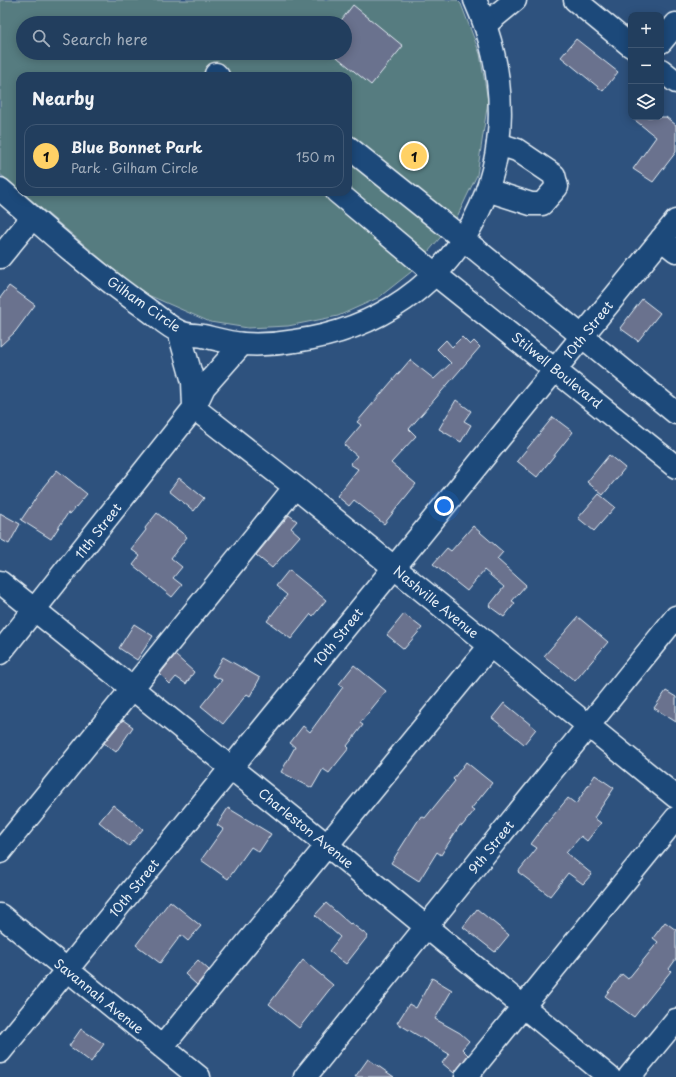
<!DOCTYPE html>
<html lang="en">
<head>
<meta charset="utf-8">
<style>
	:root { --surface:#223e5e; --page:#2e4967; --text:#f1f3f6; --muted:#a2aebc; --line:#3f5773; --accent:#ffd166 }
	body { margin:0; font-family:"Playpen Sans",sans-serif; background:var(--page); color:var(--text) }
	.controls { position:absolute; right:12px; top:12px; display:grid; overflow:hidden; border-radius:8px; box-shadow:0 2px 10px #0003 }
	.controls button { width:36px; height:36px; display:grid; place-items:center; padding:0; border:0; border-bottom:1px solid var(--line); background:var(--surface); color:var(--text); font:20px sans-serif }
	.you { position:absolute; left:444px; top:506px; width:14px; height:14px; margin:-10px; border:3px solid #fff; border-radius:50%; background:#1a73e8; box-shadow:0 0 0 6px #1a73e833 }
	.badge { display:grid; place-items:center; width:26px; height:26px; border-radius:50%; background:var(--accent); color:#111; font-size:13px; font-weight:700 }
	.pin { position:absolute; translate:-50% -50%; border:2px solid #fff; box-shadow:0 1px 4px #0006 }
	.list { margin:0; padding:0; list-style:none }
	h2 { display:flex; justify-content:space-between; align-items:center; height:52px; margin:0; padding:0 16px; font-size:17px }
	h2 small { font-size:13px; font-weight:400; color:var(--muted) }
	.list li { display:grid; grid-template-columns:26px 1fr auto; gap:12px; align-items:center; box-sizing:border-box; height:64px; margin:0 8px 8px; padding:0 8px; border:1px solid var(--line); border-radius:12px }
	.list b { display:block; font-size:15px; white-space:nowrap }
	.list p { margin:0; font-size:13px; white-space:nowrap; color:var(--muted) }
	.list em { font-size:13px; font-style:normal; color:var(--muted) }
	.icon { flex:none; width:22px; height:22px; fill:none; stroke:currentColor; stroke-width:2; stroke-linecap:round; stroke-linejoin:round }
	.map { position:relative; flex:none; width:676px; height:1077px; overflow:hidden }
	.search { position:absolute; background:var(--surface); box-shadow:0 2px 10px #0003; left:16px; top:16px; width:336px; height:44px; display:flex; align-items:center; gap:10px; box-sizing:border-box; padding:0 14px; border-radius:22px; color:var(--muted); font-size:15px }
	.panel { position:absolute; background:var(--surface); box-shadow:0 2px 10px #0003; left:16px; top:72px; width:336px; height:124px; border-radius:12px }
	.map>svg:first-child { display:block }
	.green { fill:#577b80; stroke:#a0b6bc; fill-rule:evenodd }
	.building { fill:#6b728e; stroke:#e8f1f8 }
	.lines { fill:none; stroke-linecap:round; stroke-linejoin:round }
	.minor-casing { stroke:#e8f1f8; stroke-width:25 }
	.major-casing { stroke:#e8f1f8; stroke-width:25 }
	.minor { stroke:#1f4a7a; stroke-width:22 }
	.major { stroke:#1f4a7a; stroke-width:22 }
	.labels { text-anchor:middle; stroke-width:3; stroke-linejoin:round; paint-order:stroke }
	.street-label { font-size:13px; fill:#e8f1f8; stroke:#1f4a7a }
</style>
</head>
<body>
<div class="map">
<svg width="676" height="1077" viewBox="0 0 676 1077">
	<rect width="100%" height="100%" fill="#2e527e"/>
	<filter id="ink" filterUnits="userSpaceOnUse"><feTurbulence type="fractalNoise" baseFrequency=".025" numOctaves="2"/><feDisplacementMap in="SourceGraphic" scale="8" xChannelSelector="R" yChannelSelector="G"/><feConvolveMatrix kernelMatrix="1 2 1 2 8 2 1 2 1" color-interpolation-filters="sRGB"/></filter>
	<g filter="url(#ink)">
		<!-- green -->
		<path class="green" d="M 0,0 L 457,0 L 461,4 L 480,54 L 488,101 L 477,175 L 456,219 L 411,272 L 378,298 L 338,316 L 288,326 L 248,328 L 210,322 L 139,291 L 22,192 L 348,192 L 348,76 L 20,76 L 20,191 L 0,174 ZM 23,23 L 345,23 L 345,53 L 23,53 Z"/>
		<!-- building -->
		<path class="building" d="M 353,5 L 403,46 L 371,85 L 332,53 L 345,53 L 345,23 L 339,23 Z
			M 576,39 L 618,72 L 603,91 L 561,57 Z
			M 631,117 L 666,117 L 676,125 L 676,152 L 653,182 L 633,169 L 656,137 Z
			M 9,286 L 35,305 L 15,332 L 0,346 L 0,298 Z
			M 642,299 L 660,313 L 638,341 L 620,328 Z
			M 462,337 L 470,345 L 474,341 L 480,347 L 409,429 L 416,436 L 391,463 L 416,484 L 384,524 L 354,500 L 349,506 L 337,496 L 358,469 L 350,464 L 357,456 L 344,445 L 361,425 L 357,422 L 410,360 L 434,379 L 451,363 L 437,349 L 446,340 L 452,347 Z
			M 456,400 L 471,411 L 464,421 L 471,425 L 461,442 L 439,429 Z
			M 553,417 L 573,432 L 537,477 L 517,461 Z
			M 609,455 L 625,468 L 603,495 L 587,482 Z
			M 57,470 L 87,494 L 70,514 L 68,513 L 51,539 L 21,520 L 44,486 Z
			M 179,478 L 204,498 L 194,511 L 169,491 Z
			M 599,494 L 615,507 L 594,531 L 578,518 Z
			M 0,513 L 20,524 L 9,544 L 0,539 Z
			M 157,513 L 187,537 L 171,558 L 182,567 L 173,578 L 182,585 L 172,597 L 133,565 L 140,556 L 131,549 L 146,530 L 145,528 Z
			M 289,515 L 297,521 L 291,528 L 300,536 L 272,568 L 256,555 Z
			M 473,526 L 503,552 L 497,559 L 526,585 L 512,601 L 515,603 L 504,617 L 489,606 L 504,587 L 484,570 L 467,591 L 433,564 L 447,548 L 451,551 Z
			M 289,570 L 326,600 L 313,616 L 311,614 L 291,639 L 267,621 L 287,595 L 276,586 Z
			M 404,614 L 422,628 L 404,649 L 387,635 Z
			M 578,617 L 608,642 L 575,681 L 544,656 Z
			M 134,624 L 153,636 L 137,660 L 119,648 Z
			M 175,655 L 194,672 L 186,684 L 176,677 L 170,684 L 160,674 Z
			M 223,657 L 260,678 L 250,696 L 247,694 L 223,724 L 201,706 L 222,680 L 212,675 Z
			M 354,665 L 386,691 L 360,723 L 363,725 L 347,746 L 349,748 L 329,773 L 323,769 L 312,788 L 281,772 L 295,747 L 290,743 L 303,726 L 310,732 L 343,687 L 339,684 Z
			M 666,691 L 676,697 L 676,722 L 654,708 Z
			M 504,703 L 536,729 L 524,744 L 492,718 Z
			M 123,720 L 133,727 L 116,752 L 104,743 Z
			M 466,762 L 492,783 L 471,809 L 474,811 L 462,826 L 460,825 L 441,855 L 437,852 L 419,881 L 391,863 L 421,816 L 425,818 L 455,781 L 453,779 Z
			M 595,775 L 614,788 L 594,818 L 601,823 L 587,841 L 581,836 L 566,853 L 592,874 L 583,884 L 568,873 L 550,896 L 518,872 L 537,848 L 531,844 L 546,824 L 568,798 L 576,804 Z
			M 113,805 L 143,829 L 129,846 L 99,822 Z
			M 228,808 L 271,834 L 259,852 L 251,847 L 228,879 L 201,860 L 223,829 L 217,825 Z
			M 170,901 L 201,926 L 188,941 L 181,935 L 160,963 L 136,945 Z
			M 326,903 L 350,924 L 351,923 L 368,936 L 346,964 L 329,951 L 340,937 L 315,915 Z
			M 477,909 L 509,935 L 495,952 L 463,927 Z
			M 665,922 L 676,930 L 676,959 L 669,969 L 671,971 L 634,1017 L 605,996 L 622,974 L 628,979 L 658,942 L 653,938 Z
			M 198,960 L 209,970 L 197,985 L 185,974 Z
			M 303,960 L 333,985 L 299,1028 L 269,1004 Z
			M 432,978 L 452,990 L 435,1019 L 460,1033 L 469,1041 L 462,1049 L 468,1055 L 454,1073 L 442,1063 L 449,1054 L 397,1023 L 409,1004 L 416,1008 Z
			M 81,1029 L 104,1044 L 91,1062 L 69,1046 Z
			M 368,1059 L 394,1077 L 355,1077 Z"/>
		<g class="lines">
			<!-- minor casing -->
			<g class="minor-casing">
				<path id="minor" d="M 575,0 L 631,46
					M 486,24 L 515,0
					M 661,42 L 676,24
					M 661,70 L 676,82
					M 216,74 L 218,76
					M 348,147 L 463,239
					M 487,190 L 531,204 L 542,204 L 557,187 L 554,175 L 517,150 L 498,144
					M 337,192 L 436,275
					M 661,239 L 676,251
					M 179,332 L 193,382 L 194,406
					M 194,408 L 295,487 L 676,797
					M 0,582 L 328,846 L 609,1077
					M 0,653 L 194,408 L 204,387 L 242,344
					M 0,852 L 295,487
					M 0,915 L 199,1077
					M 162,1047 L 490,646
					M 0,1052 L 676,221
					M 305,1077 L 676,617
					M 466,1077 L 676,818
					M 629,1077 L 676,1020"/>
			</g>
			<!-- major casing -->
			<g class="major-casing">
				<path id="major" d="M 0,189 C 47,230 95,273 147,309 C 157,316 168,327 180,332 C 186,335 196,335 203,336 C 216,339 230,343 243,344 C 260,345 278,344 295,341 C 465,318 544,153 475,0
					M 463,239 L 676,413
					M 0,257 L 32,218
					M 436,275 L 676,467"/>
			</g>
			<!-- minor -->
			<use href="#minor" class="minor"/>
			<!-- major -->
			<use href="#major" class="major"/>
		</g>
	</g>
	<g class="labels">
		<!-- street labels -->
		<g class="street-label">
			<text transform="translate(144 304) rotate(35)" y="5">Gilham Circle</text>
			<text transform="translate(588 330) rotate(-51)" y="5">10th Street</text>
			<text transform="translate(557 370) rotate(39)" y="5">Stilwell Boulevard</text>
			<text transform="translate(98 531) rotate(-52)" y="5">11th Street</text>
			<text transform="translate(436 602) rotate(39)" y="5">Nashville Avenue</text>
			<text transform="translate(338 637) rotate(-51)" y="5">10th Street</text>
			<text transform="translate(306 828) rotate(39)" y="5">Charleston Avenue</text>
			<text transform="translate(491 847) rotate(-51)" y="5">9th Street</text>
			<text transform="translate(134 888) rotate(-51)" y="5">10th Street</text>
			<text transform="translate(99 996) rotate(39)" y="5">Savannah Avenue</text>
		</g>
	</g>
</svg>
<div class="controls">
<button>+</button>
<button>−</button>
<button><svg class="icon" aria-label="layers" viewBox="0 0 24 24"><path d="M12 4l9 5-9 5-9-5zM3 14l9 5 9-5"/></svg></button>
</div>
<div class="you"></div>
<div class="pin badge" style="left:414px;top:156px">1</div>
<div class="search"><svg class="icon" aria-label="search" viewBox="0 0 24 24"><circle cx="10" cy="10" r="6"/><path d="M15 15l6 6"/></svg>Search here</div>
<section class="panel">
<h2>Nearby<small></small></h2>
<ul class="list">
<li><span class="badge">1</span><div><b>Blue Bonnet Park</b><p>Park · Gilham Circle</p></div><em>150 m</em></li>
</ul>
</section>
</div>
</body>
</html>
